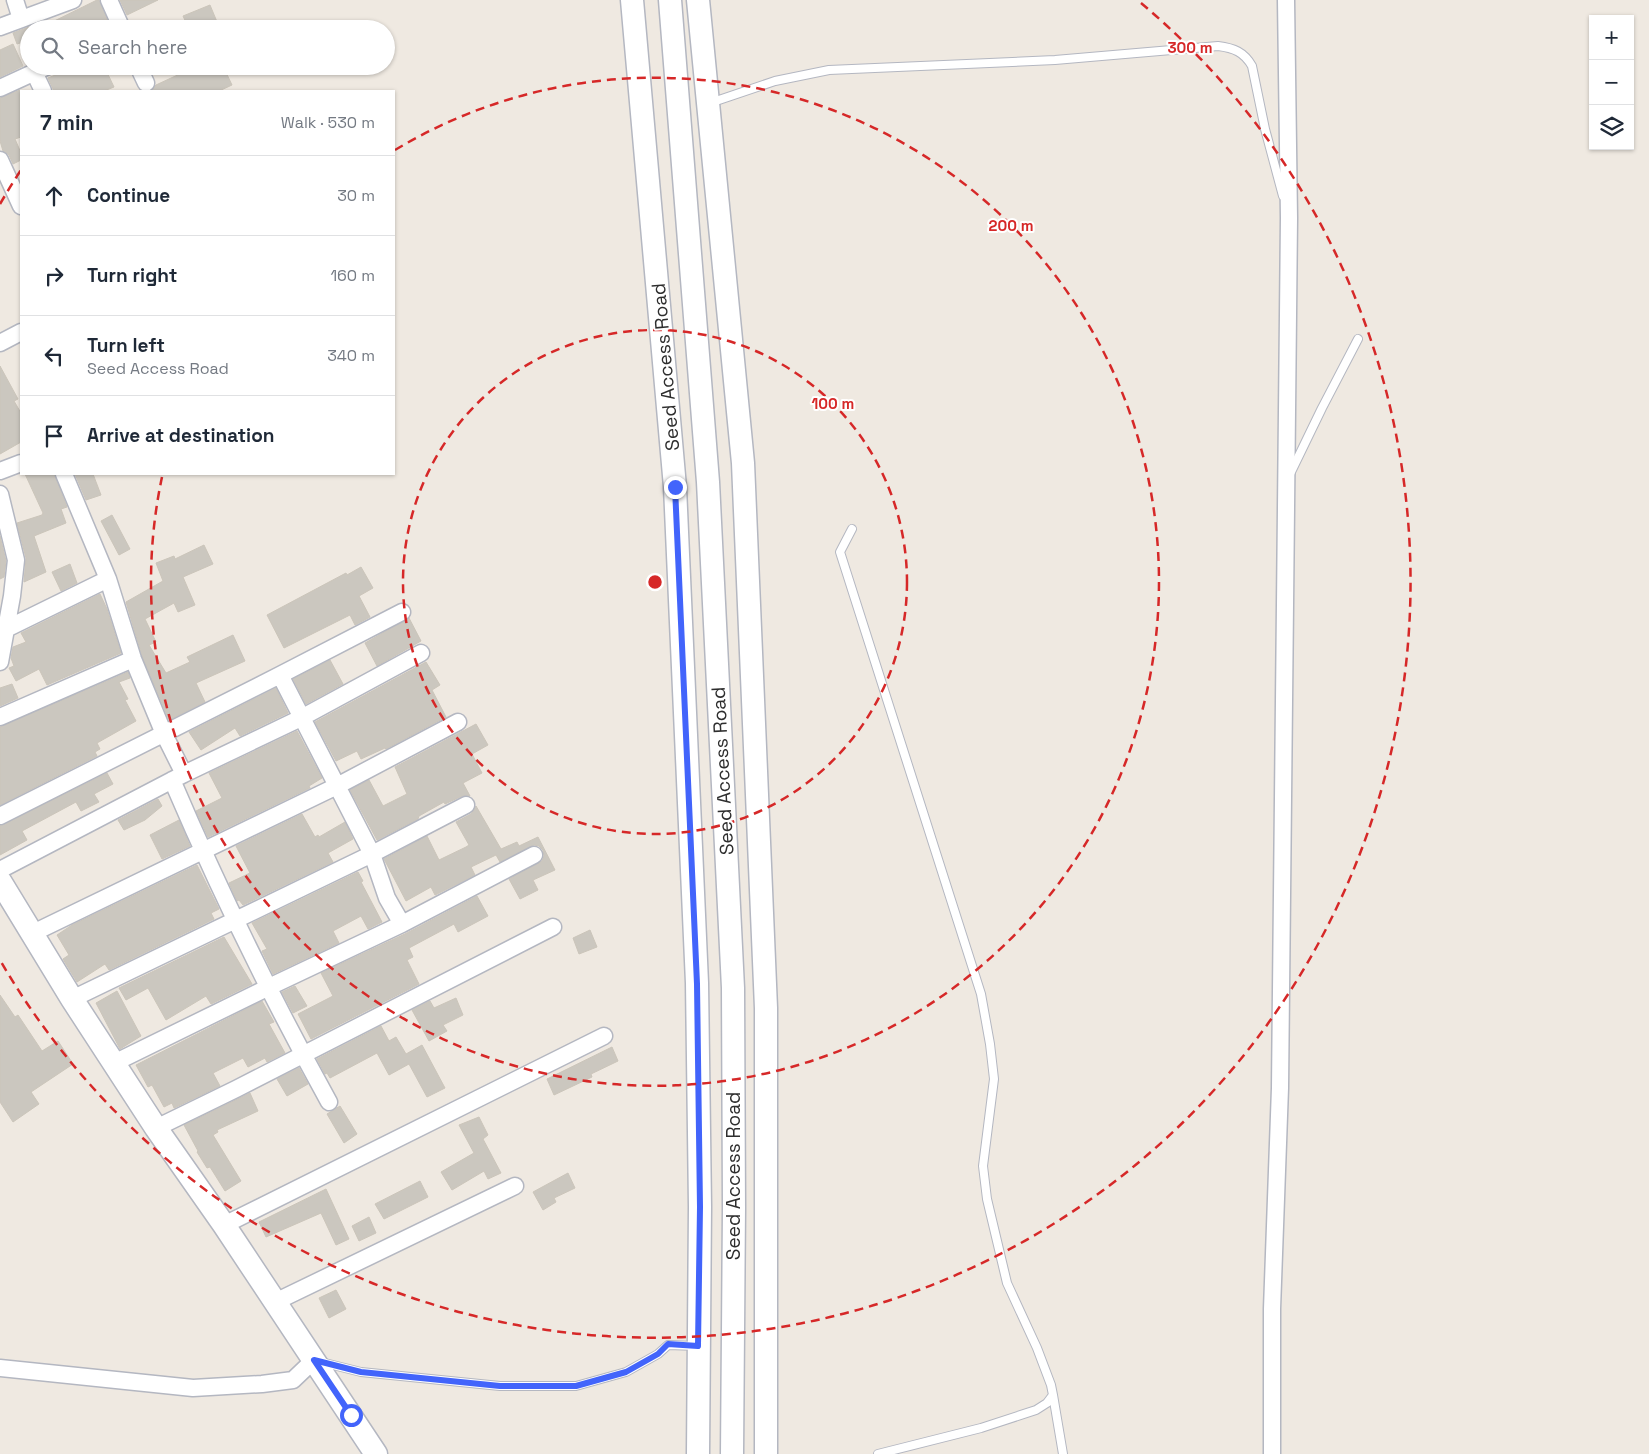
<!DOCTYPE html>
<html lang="en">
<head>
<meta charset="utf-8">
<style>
	:root { --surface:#fff; --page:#f6f6f7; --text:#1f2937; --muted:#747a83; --line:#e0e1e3 }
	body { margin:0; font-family:"Space Grotesk",sans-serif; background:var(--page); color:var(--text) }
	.controls { position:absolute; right:15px; top:15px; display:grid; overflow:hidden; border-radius:0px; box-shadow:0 1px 4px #0004 }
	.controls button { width:45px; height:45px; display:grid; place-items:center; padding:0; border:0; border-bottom:1px solid var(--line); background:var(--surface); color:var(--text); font:25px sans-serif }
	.stop { position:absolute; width:15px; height:15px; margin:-11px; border:4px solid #4264fb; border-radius:50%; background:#fff }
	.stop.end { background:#4264fb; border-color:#fff; box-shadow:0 1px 5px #0008 }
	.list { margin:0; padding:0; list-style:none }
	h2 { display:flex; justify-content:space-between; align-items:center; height:65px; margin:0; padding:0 20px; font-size:21px }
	h2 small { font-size:16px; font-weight:400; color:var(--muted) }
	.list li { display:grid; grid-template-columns:32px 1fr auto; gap:15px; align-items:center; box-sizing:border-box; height:80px; padding:0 20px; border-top:1px solid var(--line) }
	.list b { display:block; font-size:19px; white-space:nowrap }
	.list p { margin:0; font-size:16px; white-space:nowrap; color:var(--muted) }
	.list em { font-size:16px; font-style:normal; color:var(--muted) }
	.icon { flex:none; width:28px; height:28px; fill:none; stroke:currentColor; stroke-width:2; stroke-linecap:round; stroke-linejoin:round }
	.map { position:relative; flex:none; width:1649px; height:1454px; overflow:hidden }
	.search { position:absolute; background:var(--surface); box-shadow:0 1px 4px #0004; left:20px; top:20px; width:375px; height:55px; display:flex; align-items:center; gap:12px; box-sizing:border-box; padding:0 18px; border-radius:28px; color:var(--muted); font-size:19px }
	.panel { position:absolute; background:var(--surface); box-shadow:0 1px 4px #0004; left:20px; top:90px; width:375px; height:385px; border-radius:0px }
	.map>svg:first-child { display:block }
	.building { fill:#cbc7bf; stroke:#cbc5ba }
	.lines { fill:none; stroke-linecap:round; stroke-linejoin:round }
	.lane-casing { stroke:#b4b7c1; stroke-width:10 }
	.street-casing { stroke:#b4b7c1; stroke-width:19 }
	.secondary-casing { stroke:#b4b7c1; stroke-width:25 }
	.lane { stroke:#fff; stroke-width:8 }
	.street { stroke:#fff; stroke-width:16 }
	.secondary { stroke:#fff; stroke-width:22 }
	.route { stroke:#4264fb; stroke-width:6 }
	.ring { fill:none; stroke:#d62828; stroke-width:2.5; stroke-dasharray:9 6 }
	.labels { text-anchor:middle; stroke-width:4; stroke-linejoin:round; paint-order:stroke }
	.street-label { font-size:19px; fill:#2e2e2e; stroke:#fff }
	.centre { fill:#d62828; stroke:#fff; stroke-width:2.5 }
	.ring-label { font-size:15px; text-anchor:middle; font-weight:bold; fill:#d62828; stroke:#fff; stroke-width:4; stroke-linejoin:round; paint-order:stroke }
</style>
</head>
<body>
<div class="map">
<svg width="1649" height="1454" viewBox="0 0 1649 1454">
	<rect width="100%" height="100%" fill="#efe9e1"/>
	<!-- building -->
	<path class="building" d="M 97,0 L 99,0 L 111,29 L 38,29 Z
		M 120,0 L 158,0 L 127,15 Z
		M 210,5 L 220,29 L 189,29 L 183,16 Z
		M 29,27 L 29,40 L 17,44 L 13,33 Z
		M 13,44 L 23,66 L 0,77 L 0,50 Z
		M 77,66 L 104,66 L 114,87 L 104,91 L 54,91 L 48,78 Z
		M 197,66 L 223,66 L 232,85 L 219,91 L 151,91 L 156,85 Z
		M 20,90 L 21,93 L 21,137 L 15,139 L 21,153 L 21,160 L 13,164 L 9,155 L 3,151 L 0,141 L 0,98 Z
		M 0,366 L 18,399 L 14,401 L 21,413 L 21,442 L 0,454 Z
		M 25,474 L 54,474 L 67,507 L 61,509 L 66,523 L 34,536 L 46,572 L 24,582 L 26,558 L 17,523 L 42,515 L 43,513 Z
		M 75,474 L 93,474 L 101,495 L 86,500 Z
		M 112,515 L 130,549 L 119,555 L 101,521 Z
		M 0,536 L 6,561 L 4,577 L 0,579 Z
		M 204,545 L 213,564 L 183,577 L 195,605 L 178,612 L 174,603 L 145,619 L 156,642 L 149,645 L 166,673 L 190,662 L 187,657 L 233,635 L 245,661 L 196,683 L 205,702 L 169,720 L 142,656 L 126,602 L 163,581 L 156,563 L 174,556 L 175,559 Z
		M 70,564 L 77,583 L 61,591 L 52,572 Z
		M 361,567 L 373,588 L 359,596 L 370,617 L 355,625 L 350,615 L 284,648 L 267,615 L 346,573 L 347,575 Z
		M 100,594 L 107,609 L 121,653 L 47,685 L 39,669 L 16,681 L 9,668 L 14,666 L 11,658 L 13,647 L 26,642 L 21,633 Z
		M 409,618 L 421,641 L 377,666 L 365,643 Z
		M 330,660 L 343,684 L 306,704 L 293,679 Z
		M 426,662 L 440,685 L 432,690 L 446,717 L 386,749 L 385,748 L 361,759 L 357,751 L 336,761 L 315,722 Z
		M 128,672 L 130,678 L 119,682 L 128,699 L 125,700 L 136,721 L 97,743 L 100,749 L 95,752 L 97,756 L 0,805 L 0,727 Z
		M 12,684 L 18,698 L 0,706 L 0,688 Z
		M 276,688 L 288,713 L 240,736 L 235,728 L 201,750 L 189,732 Z
		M 476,724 L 488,745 L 472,754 L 482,773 L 463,783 L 470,796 L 462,796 L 445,804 L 444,802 L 419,816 L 418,819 L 377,840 L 350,790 L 369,780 L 383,806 L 407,794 L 395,767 Z
		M 297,731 L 322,778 L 309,786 L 310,788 L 208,837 L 196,811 L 222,798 L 209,773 Z
		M 107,773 L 113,784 L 94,794 L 99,802 L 81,811 L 76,802 L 22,831 L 27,840 L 0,855 L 0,826 Z
		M 158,799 L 162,806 L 145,820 L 124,830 L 118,820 Z
		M 476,806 L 501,849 L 517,842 L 519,846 L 538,837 L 555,870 L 533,880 L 538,890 L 520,899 L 509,879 L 542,861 L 544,856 L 543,850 L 539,846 L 534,845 L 500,862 L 496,855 L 471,867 L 475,875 L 435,895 L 431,887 L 406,901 L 384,859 L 427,836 L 439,860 L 466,847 L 469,845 L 456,822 L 471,814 Z
		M 302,814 L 315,837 L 318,835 L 319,837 L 345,822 L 353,839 L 328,853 L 333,862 L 243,905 L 239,900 L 237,901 L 229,883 L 250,873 L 236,846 Z
		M 179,820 L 190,846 L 162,859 L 150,835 Z
		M 197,865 L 219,909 L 211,913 L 214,919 L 109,970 L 105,964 L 77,982 L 63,959 L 69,955 L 57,935 L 72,925 Z
		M 358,872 L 363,881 L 361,882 L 382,922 L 368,929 L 361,916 L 333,931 L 339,943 L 273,974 L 262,951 L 267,949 L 252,923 Z
		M 477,896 L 488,916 L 458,932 L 454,924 L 409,948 L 413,957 L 407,960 L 419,984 L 311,1039 L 298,1014 L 333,996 L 321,973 L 407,933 Z
		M 590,930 L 597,947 L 579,954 L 573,938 Z
		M 224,937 L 252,984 L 211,1004 L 206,996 L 166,1020 L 148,988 L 126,1000 L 119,988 Z
		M 295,986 L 307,1006 L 293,1013 L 282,992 Z
		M 117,991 L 141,1036 L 120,1049 L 96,1003 Z
		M 0,995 L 15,1017 L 18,1015 L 42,1051 L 58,1041 L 73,1064 L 31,1092 L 39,1104 L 13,1122 L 0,1102 Z
		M 456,998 L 463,1015 L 443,1025 L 447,1031 L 429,1041 L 412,1010 L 430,1001 L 434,1008 Z
		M 262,1001 L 274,1022 L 269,1024 L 285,1053 L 267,1062 L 265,1058 L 248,1067 L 243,1058 L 213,1073 L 220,1086 L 174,1108 L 172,1103 L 164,1107 L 152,1085 L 148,1087 L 136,1065 Z
		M 381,1026 L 389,1041 L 396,1037 L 406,1054 L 422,1045 L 445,1088 L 427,1097 L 409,1064 L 389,1075 L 377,1053 L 330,1078 L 327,1073 L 325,1074 L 317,1059 Z
		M 612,1047 L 618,1061 L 591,1074 L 592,1077 L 554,1095 L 547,1079 Z
		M 299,1068 L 308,1084 L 287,1096 L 277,1079 Z
		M 250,1093 L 258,1111 L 217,1130 L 218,1132 L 213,1135 L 241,1181 L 225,1191 L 210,1167 L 207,1168 L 197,1152 L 198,1151 L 184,1125 Z
		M 340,1106 L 357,1134 L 344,1143 L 327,1114 Z
		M 479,1117 L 488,1135 L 483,1139 L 501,1173 L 488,1179 L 484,1171 L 452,1190 L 441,1172 L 474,1153 L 459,1125 Z
		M 568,1173 L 575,1188 L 554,1198 L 556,1202 L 543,1210 L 533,1192 Z
		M 420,1181 L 428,1197 L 384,1219 L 375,1204 Z
		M 326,1189 L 349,1239 L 336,1245 L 321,1213 L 266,1237 L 259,1222 Z
		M 369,1217 L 376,1233 L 359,1241 L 352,1226 Z
		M 336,1290 L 346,1309 L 329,1318 L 319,1298 Z"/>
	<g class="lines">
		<!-- lane casing -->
		<g class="lane-casing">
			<path id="lane" d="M 710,103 L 775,81 L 829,70 L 1055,60 L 1218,46 C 1234,48 1244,52 1252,66 L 1265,129 L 1283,196
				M 1290,474 L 1322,408 L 1358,339
				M 852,529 L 840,552 L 981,994 L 990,1044 L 994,1079 L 983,1166 L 987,1199 L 1007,1283 L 1037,1348 L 1051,1385 L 1053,1395 L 1047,1403 L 1036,1410 L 981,1428 L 878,1454
				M 321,1362 L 361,1372 L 500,1386 L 576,1386 L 626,1372 L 658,1354 L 668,1345 L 697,1346
				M 1053,1395 L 1063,1454"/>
		</g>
		<!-- street casing -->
		<g class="street-casing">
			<path id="street" d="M 15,0 L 21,19
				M 109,0 L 122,29
				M 0,27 L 73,0
				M 138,66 L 146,83
				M 34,72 L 43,91
				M 0,88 L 48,66
				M 0,160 L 21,206
				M 0,343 L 21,332
				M 0,471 L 21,463
				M 64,474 L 108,579 L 133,659 L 164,734 L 184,774
				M 0,494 L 16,560 L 12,596 L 0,662
				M 6,629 L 108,579
				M 0,717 L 133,659
				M 172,780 C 219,890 271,997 329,1102
				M 0,816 L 280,675 L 402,612
				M 0,870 L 184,774 L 301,718 L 421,653
				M 402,924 L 534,855
				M 33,933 L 337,786 L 458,722
				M 72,999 L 372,854 L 466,805
				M 114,1063 L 269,987 L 402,924 L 387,898 L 372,854 L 280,675
				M 156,1128 L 236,1089 L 553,927
				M 224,1225 L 604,1036
				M 275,1302 L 515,1186
				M 0,1368 L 193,1388 L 262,1384 L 293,1380 L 314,1360
				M 1272,1454 L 1272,1309 L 1280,1088 L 1289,218 L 1286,0"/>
		</g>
		<!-- secondary casing -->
		<g class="secondary-casing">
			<path id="secondary" d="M 632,0 L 675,487 L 697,983 L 700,1207 L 698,1454
				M 670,0 L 708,482 L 733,988 L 734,1208 L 732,1454
				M 698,0 L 743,463 L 766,1008 L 766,1454
				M 0,881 L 72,999 L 156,1128 L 224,1225 L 376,1454"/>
		</g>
		<!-- lane -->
		<use href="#lane" class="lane"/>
		<!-- street -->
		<use href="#street" class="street"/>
		<!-- secondary -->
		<use href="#secondary" class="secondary"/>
	</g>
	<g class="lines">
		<!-- route -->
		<path class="route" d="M 351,1415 L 314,1360 L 361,1372 L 500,1386 L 576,1386 L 626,1372 L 658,1354 L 668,1344 L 698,1346 L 700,1207 L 697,984 L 675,487"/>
	</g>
	<!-- distance rings -->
	<g class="ring">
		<circle cx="655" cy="582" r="252"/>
		<path d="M395 150A504 504 0 1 1 162 477"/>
		<path d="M0 204A756 756 0 0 1 21 170M1141 3A756 756 0 1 1 0 960"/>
	</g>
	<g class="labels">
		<!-- street labels -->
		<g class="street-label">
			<text transform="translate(665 367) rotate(-95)" y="7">Seed Access Road</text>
			<text transform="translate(722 771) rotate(-93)" y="7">Seed Access Road</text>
			<text transform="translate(733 1176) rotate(-90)" y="7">Seed Access Road</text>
		</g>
	</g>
	<circle cx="655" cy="582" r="8" class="centre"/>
	<g class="ring-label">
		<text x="1190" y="53">300 m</text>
		<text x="1011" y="231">200 m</text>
		<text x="833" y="409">100 m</text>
	</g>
</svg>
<div class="controls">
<button>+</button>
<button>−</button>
<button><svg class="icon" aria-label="layers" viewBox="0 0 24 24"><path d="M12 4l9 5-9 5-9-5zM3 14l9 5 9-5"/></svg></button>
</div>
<div class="stop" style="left:351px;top:1415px"></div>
<div class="stop end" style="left:675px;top:487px"></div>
<div class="search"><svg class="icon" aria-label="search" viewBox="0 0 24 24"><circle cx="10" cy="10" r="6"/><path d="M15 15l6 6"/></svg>Search here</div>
<section class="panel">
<h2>7 min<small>Walk · 530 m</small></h2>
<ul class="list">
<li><svg class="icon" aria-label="ahead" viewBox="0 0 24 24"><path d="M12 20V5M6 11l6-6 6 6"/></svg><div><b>Continue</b></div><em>30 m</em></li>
<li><svg class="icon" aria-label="right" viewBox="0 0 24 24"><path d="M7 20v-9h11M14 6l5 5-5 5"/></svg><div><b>Turn right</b></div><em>160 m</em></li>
<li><svg class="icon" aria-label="left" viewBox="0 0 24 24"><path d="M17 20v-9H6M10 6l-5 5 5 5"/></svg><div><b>Turn left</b><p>Seed Access Road</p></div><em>340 m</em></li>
<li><svg class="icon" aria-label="arrive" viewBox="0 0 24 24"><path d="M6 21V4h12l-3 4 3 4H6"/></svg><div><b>Arrive at destination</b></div></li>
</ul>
</section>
</div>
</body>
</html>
